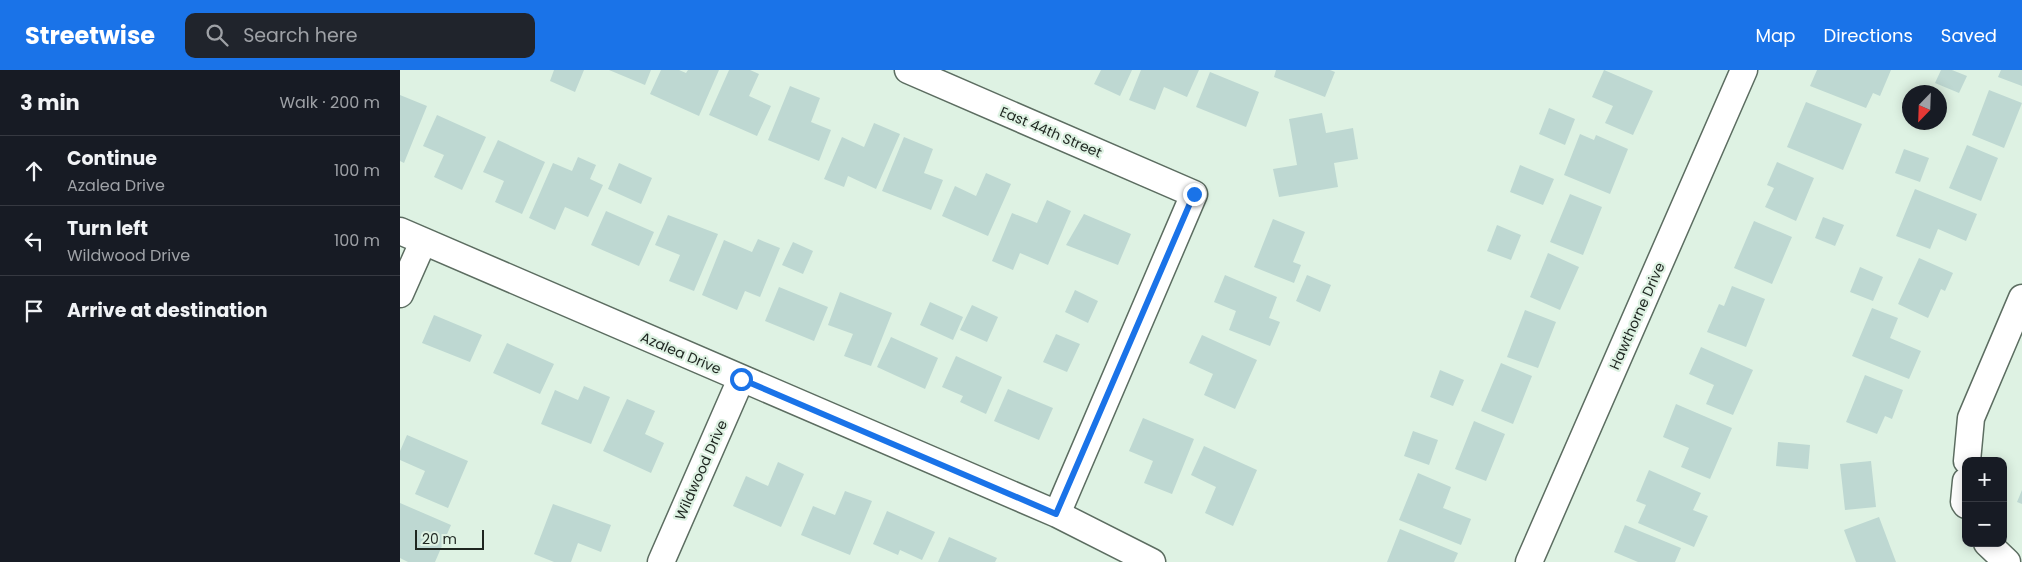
<!DOCTYPE html>
<html lang="en">
<head>
<meta charset="utf-8">
<style>
	:root { --surface:#171b24; --page:#20242c; --text:#f1f3f6; --muted:#9ea1a6; --line:#363941; --accent:#1a73e8 }
	body { margin:0; font-family:Poppins,sans-serif; background:var(--page); color:var(--text) }
	.controls { position:absolute; right:15px; bottom:15px; display:grid; overflow:hidden; border-radius:10px; box-shadow:0 2px 12px #0003 }
	.controls button { width:45px; height:45px; display:grid; place-items:center; padding:0; border:0; border-bottom:1px solid var(--line); background:var(--surface); color:var(--text); font:25px sans-serif }
	.compass { position:absolute; left:1502px; top:15px; width:45px; height:45px; border-radius:50%; background:var(--surface); box-shadow:0 2px 12px #0003; rotate:203deg }
	.scale { position:absolute; left:15px; bottom:12px; width:69px; box-sizing:border-box; padding-left:5px; border:2px solid #1e2620; border-top:0; font-size:14px; line-height:18px; white-space:nowrap; color:#1e2620; -webkit-text-stroke:4px #def2e3; paint-order:stroke }
	.stop { position:absolute; width:15px; height:15px; margin:-11px; border:4px solid #1a73e8; border-radius:50%; background:#fff }
	.stop.end { background:#1a73e8; border-color:#fff; box-shadow:0 1px 5px #0008 }
	.list { margin:0; padding:0; list-style:none }
	h2 { display:flex; justify-content:space-between; align-items:center; height:65px; margin:0; padding:0 20px; font-size:21px }
	h2 small { font-size:16px; font-weight:400; color:var(--muted) }
	.list li { display:grid; grid-template-columns:32px 1fr auto; gap:15px; align-items:center; box-sizing:border-box; height:70px; padding:0 20px; border-top:1px solid var(--line) }
	.list b { display:block; font-size:19px; white-space:nowrap }
	.list p { margin:0; font-size:16px; white-space:nowrap; color:var(--muted) }
	.list em { font-size:16px; font-style:normal; color:var(--muted) }
	.icon { flex:none; width:28px; height:28px; fill:none; stroke:currentColor; stroke-width:2; stroke-linecap:round; stroke-linejoin:round }
	.map { position:relative; flex:none; width:1622px; height:492px; overflow:hidden }
	header { display:flex; align-items:center; gap:30px; box-sizing:border-box; height:70px; padding:0 25px; background:var(--accent); color:#fff }
	header strong { font-size:24px }
	nav { display:flex; gap:28px; margin-inline-start:auto; font-size:18px }
	.search { width:350px; height:45px; background:var(--page); display:flex; align-items:center; gap:12px; box-sizing:border-box; padding:0 18px; border-radius:10px; color:var(--muted); font-size:19px }
	main { display:flex }
	aside { flex:1; background:var(--surface) }
	.map>svg:first-child { display:block }
	.building { fill:#bed8d2 }
	.lines { fill:none; stroke-linecap:round; stroke-linejoin:round }
	.minor-casing { stroke:#5c6d61; stroke-width:29 }
	.minor { stroke:#fff; stroke-width:26 }
	.route { stroke:#1a73e8; stroke-width:6 }
	.labels { text-anchor:middle; stroke-width:4.5; stroke-linejoin:round; paint-order:stroke }
	.street-label { font-size:14px; fill:#1e2620; stroke:#def2e3 }
</style>
</head>
<body>
<header>
<strong>Streetwise</strong>
<div class="search"><svg class="icon" aria-label="search" viewBox="0 0 24 24"><circle cx="10" cy="10" r="6"/><path d="M15 15l6 6"/></svg>Search here</div>
<nav><a>Map</a><a>Directions</a><a>Saved</a></nav>
</header>
<main>
<aside>
<h2>3 min<small>Walk · 200 m</small></h2>
<ul class="list">
<li><svg class="icon" aria-label="ahead" viewBox="0 0 24 24"><path d="M12 20V5M6 11l6-6 6 6"/></svg><div><b>Continue</b><p>Azalea Drive</p></div><em>100 m</em></li>
<li><svg class="icon" aria-label="left" viewBox="0 0 24 24"><path d="M17 20v-9H6M10 6l-5 5 5 5"/></svg><div><b>Turn left</b><p>Wildwood Drive</p></div><em>100 m</em></li>
<li><svg class="icon" aria-label="arrive" viewBox="0 0 24 24"><path d="M6 21V4h12l-3 4 3 4H6"/></svg><div><b>Arrive at destination</b></div></li>
</ul>
</aside>
<div class="map">
<svg width="1622" height="492" viewBox="0 0 1622 492">
	<rect width="100%" height="100%" fill="#def2e3"/>
	<!-- building -->
	<path class="building" d="M 154,0 L 184,0 L 175,22 L 150,11 Z
		M 209,0 L 251,0 L 245,15 Z
		M 261,0 L 279,0 L 286,3 L 288,0 L 319,0 L 299,46 L 250,24 Z
		M 329,0 L 350,0 L 359,4 L 349,26 L 371,36 L 357,66 L 309,45 Z
		M 701,0 L 732,0 L 720,26 L 694,14 Z
		M 741,0 L 799,0 L 787,27 L 764,17 L 755,40 L 729,30 Z
		M 876,0 L 930,0 L 935,2 L 925,27 L 874,7 Z
		M 1204,0 L 1253,21 L 1233,65 L 1205,53 L 1213,36 L 1192,27 Z
		M 1417,0 L 1491,0 L 1480,26 L 1473,23 L 1466,38 L 1410,16 Z
		M 1541,0 L 1552,0 L 1567,6 L 1559,23 L 1535,13 Z
		M 1601,0 L 1622,0 L 1622,16 L 1598,7 Z
		M 810,2 L 859,22 L 846,57 L 796,37 Z
		M 390,16 L 420,28 L 411,52 L 431,60 L 419,91 L 368,70 Z
		M 1589,20 L 1622,33 L 1604,78 L 1572,65 Z
		M 0,25 L 27,36 L 4,93 L 0,91 Z
		M 1406,32 L 1462,54 L 1443,100 L 1387,77 Z
		M 1149,38 L 1175,49 L 1165,75 L 1139,64 Z
		M 922,43 L 926,63 L 953,58 L 958,89 L 934,93 L 938,117 L 879,127 L 873,99 L 897,95 L 889,49 Z
		M 37,45 L 86,67 L 62,120 L 34,107 L 44,85 L 23,76 Z
		M 474,53 L 500,64 L 476,119 L 448,106 L 444,117 L 424,109 L 442,67 L 464,77 Z
		M 1180,64 L 1194,70 L 1196,65 L 1228,79 L 1210,124 L 1164,105 Z
		M 504,67 L 533,79 L 524,103 L 543,110 L 531,140 L 482,121 Z
		M 98,70 L 145,92 L 122,144 L 95,132 L 104,111 L 83,102 Z
		M 1567,75 L 1598,88 L 1581,131 L 1549,118 Z
		M 1504,79 L 1529,88 L 1520,112 L 1495,103 Z
		M 178,87 L 196,95 L 190,109 L 203,115 L 188,147 L 165,137 L 155,160 L 129,148 L 153,93 L 172,101 Z
		M 1377,92 L 1414,108 L 1396,151 L 1365,137 L 1374,118 L 1367,115 Z
		M 219,93 L 252,108 L 241,134 L 208,119 Z
		M 1120,95 L 1154,109 L 1143,135 L 1110,122 Z
		M 586,103 L 611,114 L 588,166 L 542,146 L 555,116 L 576,126 Z
		M 1515,119 L 1577,144 L 1566,171 L 1538,159 L 1530,179 L 1496,166 Z
		M 1170,124 L 1202,137 L 1183,185 L 1150,172 Z
		M 647,130 L 671,141 L 648,195 L 620,183 L 613,200 L 592,191 L 612,143 L 637,153 Z
		M 206,141 L 254,162 L 239,196 L 191,175 Z
		M 684,144 L 731,164 L 718,195 L 666,175 Z
		M 268,145 L 318,164 L 294,221 L 269,211 L 280,185 L 255,175 Z
		M 1423,147 L 1444,155 L 1435,176 L 1415,168 Z
		M 873,149 L 905,162 L 893,192 L 901,195 L 894,213 L 854,197 Z
		M 1354,151 L 1392,167 L 1372,214 L 1334,198 Z
		M 1097,155 L 1121,165 L 1111,190 L 1087,181 Z
		M 358,169 L 380,178 L 360,227 L 345,221 L 337,240 L 302,225 L 324,170 L 352,182 Z
		M 393,172 L 413,181 L 403,204 L 382,195 Z
		M 1148,183 L 1179,197 L 1160,240 L 1130,227 Z
		M 1519,188 L 1553,203 L 1545,221 L 1541,219 L 1528,248 L 1498,234 Z
		M 1460,197 L 1483,207 L 1473,231 L 1450,222 Z
		M 825,205 L 877,227 L 869,248 L 880,252 L 870,276 L 829,260 L 836,241 L 814,232 Z
		M 907,205 L 931,215 L 920,242 L 896,231 Z
		M 1332,216 L 1365,229 L 1346,277 L 1307,262 L 1319,234 L 1324,236 Z
		M 379,217 L 428,237 L 414,271 L 365,251 Z
		M 675,220 L 698,231 L 688,253 L 665,242 Z
		M 440,222 L 492,243 L 471,296 L 444,286 L 453,264 L 428,255 Z
		M 530,232 L 563,247 L 553,270 L 520,255 Z
		M 572,235 L 598,247 L 587,272 L 560,260 Z
		M 1472,238 L 1498,248 L 1490,268 L 1521,281 L 1509,309 L 1452,286 Z
		M 1125,240 L 1156,252 L 1138,298 L 1107,287 Z
		M 34,245 L 82,265 L 70,292 L 22,273 Z
		M 656,264 L 680,274 L 667,302 L 643,292 Z
		M 802,265 L 857,290 L 835,339 L 804,325 L 813,304 L 789,293 Z
		M 491,267 L 538,288 L 525,319 L 477,297 Z
		M 107,273 L 154,294 L 140,324 L 93,303 Z
		M 1301,277 L 1353,300 L 1333,345 L 1306,334 L 1314,315 L 1289,304 Z
		M 556,286 L 602,307 L 586,344 L 560,332 L 563,326 L 542,317 Z
		M 1101,293 L 1132,306 L 1113,354 L 1081,341 Z
		M 1040,300 L 1064,310 L 1053,336 L 1030,327 Z
		M 1465,305 L 1503,320 L 1492,349 L 1485,346 L 1477,364 L 1446,352 Z
		M 184,316 L 210,327 L 191,374 L 141,354 L 155,320 L 178,330 Z
		M 608,319 L 653,338 L 639,370 L 594,351 Z
		M 227,329 L 255,341 L 245,364 L 264,373 L 251,403 L 203,381 Z
		M 1276,334 L 1332,358 L 1310,409 L 1281,397 L 1289,378 L 1263,367 Z
		M 743,348 L 794,369 L 772,424 L 744,413 L 753,391 L 729,381 Z
		M 1074,351 L 1105,364 L 1086,411 L 1055,399 Z
		M 1013,361 L 1038,370 L 1029,395 L 1004,386 Z
		M 7,365 L 68,391 L 48,438 L 15,424 L 25,401 L 0,390 L 0,381 Z
		M 1378,372 L 1410,375 L 1408,399 L 1376,396 Z
		M 804,376 L 857,400 L 833,456 L 805,443 L 816,417 L 791,405 Z
		M 1471,391 L 1476,437 L 1445,440 L 1440,394 Z
		M 378,392 L 404,404 L 381,457 L 333,436 L 346,406 L 368,416 Z
		M 1249,400 L 1301,423 L 1293,440 L 1308,446 L 1294,477 L 1238,453 L 1246,435 L 1236,431 Z
		M 1018,403 L 1051,417 L 1043,438 L 1071,449 L 1061,475 L 999,450 Z
		M 1622,420 L 1622,434 L 1617,432 Z
		M 445,421 L 472,431 L 450,485 L 401,465 L 413,436 L 435,445 Z
		M 0,433 L 51,455 L 35,492 L 8,492 L 0,488 Z
		M 153,434 L 211,455 L 201,482 L 178,473 L 171,492 L 154,492 L 134,484 Z
		M 487,441 L 535,462 L 522,490 L 500,480 L 498,485 L 473,474 Z
		M 1479,447 L 1496,492 L 1456,492 L 1444,460 Z
		M 1225,455 L 1281,478 L 1275,492 L 1238,492 L 1214,482 Z
		M 1000,459 L 1058,483 L 1054,492 L 987,492 Z
		M 549,467 L 597,488 L 595,492 L 538,492 Z"/>
	<g class="lines">
		<!-- minor casing -->
		<g class="minor-casing">
			<path id="minor" d="M 508,0 L 794,124 L 657,444
				M 0,161 L 657,444 L 752,492
				M 0,224 L 23,172
				M 1567,391 L 1571,348 L 1622,228
				M 1566,411 L 1564,432 L 1566,435
				M 1587,473 L 1607,492
				M 261,492 L 341,309
				M 1129,492 L 1344,0"/>
		</g>
		<!-- minor -->
		<use href="#minor" class="minor"/>
	</g>
	<g class="lines">
		<!-- route -->
		<path class="route" d="M 341,309 L 656,444 L 794,124"/>
	</g>
	<g class="labels">
		<!-- street labels -->
		<g class="street-label">
			<text transform="translate(651 62) rotate(23)" y="5">East 44th Street</text>
			<text transform="translate(1237 246) rotate(-66)" y="5">Hawthorne Drive</text>
			<text transform="translate(281 283) rotate(23)" y="5">Azalea Drive</text>
			<text transform="translate(301 400) rotate(-66)" y="5">Wildwood Drive</text>
		</g>
	</g>
</svg>
<div class="controls">
<button>+</button>
<button>−</button>
</div>
<svg class="compass" viewBox="-18 -18 36 36"><path d="M0-13l5 13h-10z" fill="#e53935"/><path d="M0 13l5-13h-10z" fill="#9ea1a6"/></svg>
<div class="scale">20 m</div>
<div class="stop" style="left:341px;top:309px"></div>
<div class="stop end" style="left:794px;top:124px"></div>
</div>
</main>
</body>
</html>
